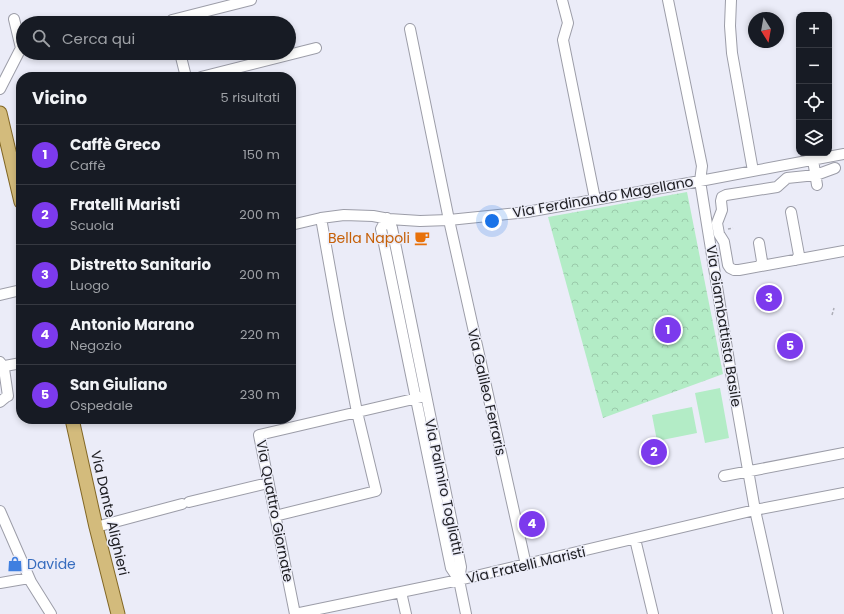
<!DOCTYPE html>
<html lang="it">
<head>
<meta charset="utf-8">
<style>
	:root { --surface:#171b24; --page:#20242c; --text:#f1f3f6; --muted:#9ea1a6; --line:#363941; --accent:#7c3aed }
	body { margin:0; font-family:Poppins,sans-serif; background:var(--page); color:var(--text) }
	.controls { position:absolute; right:12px; top:12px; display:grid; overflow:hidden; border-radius:8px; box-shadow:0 2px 6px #0003 }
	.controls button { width:36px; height:36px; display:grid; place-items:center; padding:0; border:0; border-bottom:1px solid var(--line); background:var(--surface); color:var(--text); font:20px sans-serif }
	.compass { position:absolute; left:748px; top:12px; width:36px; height:36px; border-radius:50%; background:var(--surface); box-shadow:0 2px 6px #0003; rotate:169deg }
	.you { position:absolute; left:492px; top:221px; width:14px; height:14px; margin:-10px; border:3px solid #fff; border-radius:50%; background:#1a73e8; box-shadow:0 0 0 6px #1a73e833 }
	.badge { display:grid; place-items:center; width:26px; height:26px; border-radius:50%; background:var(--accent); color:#fff; font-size:13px; font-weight:700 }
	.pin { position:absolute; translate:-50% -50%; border:2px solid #fff; box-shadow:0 1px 4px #0006 }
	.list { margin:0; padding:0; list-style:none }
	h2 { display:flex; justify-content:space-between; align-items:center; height:52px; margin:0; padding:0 16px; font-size:17px }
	h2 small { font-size:13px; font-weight:400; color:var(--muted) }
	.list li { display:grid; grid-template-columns:26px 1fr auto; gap:12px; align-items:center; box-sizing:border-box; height:60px; padding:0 16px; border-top:1px solid var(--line) }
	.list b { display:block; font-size:15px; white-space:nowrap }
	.list p { margin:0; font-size:13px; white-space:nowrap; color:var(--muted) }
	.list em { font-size:13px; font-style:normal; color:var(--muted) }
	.icon { flex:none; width:22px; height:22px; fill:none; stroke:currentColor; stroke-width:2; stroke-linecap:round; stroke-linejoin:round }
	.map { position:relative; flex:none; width:844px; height:614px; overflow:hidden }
	.search { position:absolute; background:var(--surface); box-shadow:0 2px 6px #0003; left:16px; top:16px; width:280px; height:44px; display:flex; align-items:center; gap:10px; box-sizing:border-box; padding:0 14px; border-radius:22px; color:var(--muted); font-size:15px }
	.panel { position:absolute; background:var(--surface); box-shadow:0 2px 6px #0003; left:16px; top:72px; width:280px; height:352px; border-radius:16px }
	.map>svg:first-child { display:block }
	.park { fill:url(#park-crowns) }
	.pitch { fill:#b3ecc6 }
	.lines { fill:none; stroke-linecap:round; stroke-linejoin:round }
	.minor-casing { stroke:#9c9da8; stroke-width:12 }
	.major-casing { stroke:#826725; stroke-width:15 }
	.path { stroke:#acadb6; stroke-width:1.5; stroke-dasharray:3 2; stroke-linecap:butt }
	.minor { stroke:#fff; stroke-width:10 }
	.major { stroke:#d3bb7c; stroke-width:13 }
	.labels { text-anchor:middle; stroke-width:3; stroke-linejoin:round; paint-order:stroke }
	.street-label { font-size:14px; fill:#202024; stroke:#ebecf8 }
	.food-label { font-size:14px; fill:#c56008; stroke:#ebecf8; text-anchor:end }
	.shop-label { font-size:14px; fill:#366cbe; stroke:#ebecf8; text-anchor:start }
</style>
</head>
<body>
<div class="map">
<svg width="844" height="614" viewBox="0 0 844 614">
	<defs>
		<pattern id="park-crowns" width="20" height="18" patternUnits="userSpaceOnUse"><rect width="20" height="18" fill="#b3ecc6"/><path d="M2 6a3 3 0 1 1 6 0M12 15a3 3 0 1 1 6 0" fill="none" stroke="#9acaaa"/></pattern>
	</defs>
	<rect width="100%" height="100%" fill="#ebecf8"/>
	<!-- park -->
	<path class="park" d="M 687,192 L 723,374 L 603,418 L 548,217 Z"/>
	<!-- pitch -->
	<path class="pitch" d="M 720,388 L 729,438 L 705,443 L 695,393 Z
		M 692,407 L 697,433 L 657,441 L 652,415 Z"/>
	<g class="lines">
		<!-- minor casing -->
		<g class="minor-casing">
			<path id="minor" d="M 562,0 L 568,23 L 563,40 L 595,199
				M 668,0 L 702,166 L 700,181 L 730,367 L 755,510 L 778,614
				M 731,0 L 730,26 L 732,53 L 753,171
				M 173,23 L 172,20 L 251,0
				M 410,29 L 449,220 L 526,565
				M 180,53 L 186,77
				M 201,77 L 316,48
				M 0,89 L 21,48 L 14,19
				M 813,160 L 817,185
				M 835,168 L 816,175 L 787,178 L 777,187 L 726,195 L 722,197 L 721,201 L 722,210 L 717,223 L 719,234 L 724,242 L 728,265 L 730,268 L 734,270 L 739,270 L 844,251
				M 791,212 L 799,255 L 796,260
				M 387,218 L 381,229 L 416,399 L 451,568 L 459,580 L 466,614
				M 387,218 L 392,228 L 461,567 L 459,580
				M 291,225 L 321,218 L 344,215 L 373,216 L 389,219 L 420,221 L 449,220 L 527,212 L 700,181 L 844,154
				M 759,243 L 762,261 L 760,266
				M 0,295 L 21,290
				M 0,362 L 2,365 L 5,366 L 21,363
				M 0,402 L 6,397 L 8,396 L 4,369 L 5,366
				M 724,476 L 844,453
				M 189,502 L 268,483
				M 0,511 L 31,582 L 51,614
				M 275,516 L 376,491 L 357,412 L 339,319 L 321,218
				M 96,527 L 182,504
				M 635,539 L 653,614
				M 0,583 L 29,578
				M 401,592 L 406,614
				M 295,614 L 459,580 L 755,510 L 844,493
				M 295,614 L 259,435 L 422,397"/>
		</g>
		<!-- major casing -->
		<g class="major-casing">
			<path id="major" d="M 0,113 L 21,202
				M 72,419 L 96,527 L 118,614"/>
		</g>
		<!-- path -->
		<path class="path" d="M 728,229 L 733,228
			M 832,315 L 834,308"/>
		<!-- minor -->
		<use href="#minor" class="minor"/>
		<!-- major -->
		<use href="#major" class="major"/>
	</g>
	<!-- icons -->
	<defs>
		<g id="cafe-bare" transform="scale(1.2)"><path d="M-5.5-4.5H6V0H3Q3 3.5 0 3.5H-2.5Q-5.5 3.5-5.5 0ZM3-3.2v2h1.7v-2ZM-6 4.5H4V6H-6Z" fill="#e8710a" stroke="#ebecf8" stroke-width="2.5" paint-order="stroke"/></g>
		<g id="shop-bare" transform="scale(1.2)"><path d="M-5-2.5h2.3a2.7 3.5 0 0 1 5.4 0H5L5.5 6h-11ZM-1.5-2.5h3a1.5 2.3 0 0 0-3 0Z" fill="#3f7fe0" stroke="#ebecf8" stroke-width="2.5" paint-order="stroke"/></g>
	</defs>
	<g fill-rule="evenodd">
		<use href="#cafe-bare" x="422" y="238"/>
		<use href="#shop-bare" x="15" y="564"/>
	</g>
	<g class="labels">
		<!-- street labels -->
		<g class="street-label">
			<text transform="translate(603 197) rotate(-10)" y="5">Via Ferdinando Magellano</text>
			<text transform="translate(724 326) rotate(81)" y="5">Via Giambattista Basile</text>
			<text transform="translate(487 392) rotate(77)" y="5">Via Galileo Ferraris</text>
			<text transform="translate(444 487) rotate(78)" y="5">Via Palmiro Togliatti</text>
			<text transform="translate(275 511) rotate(79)" y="5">Via Quattro Giornate</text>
			<text transform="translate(110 513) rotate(77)" y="5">Via Dante Alighieri</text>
			<text transform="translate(526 565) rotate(-13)" y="5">Via Fratelli Maristi</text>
		</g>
		<!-- food labels -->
		<g class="food-label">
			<text x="410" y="243">Bella Napoli</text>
		</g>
		<!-- shop labels -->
		<g class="shop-label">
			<text x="27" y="569">Davide</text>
		</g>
	</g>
</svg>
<div class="controls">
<button>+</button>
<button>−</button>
<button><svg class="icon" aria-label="locate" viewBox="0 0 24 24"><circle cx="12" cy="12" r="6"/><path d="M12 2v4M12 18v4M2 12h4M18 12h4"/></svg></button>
<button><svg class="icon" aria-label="layers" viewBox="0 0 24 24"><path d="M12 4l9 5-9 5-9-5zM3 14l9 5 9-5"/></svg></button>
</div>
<svg class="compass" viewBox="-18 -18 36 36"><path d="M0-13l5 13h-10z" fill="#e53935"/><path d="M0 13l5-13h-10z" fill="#9ea1a6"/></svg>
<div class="you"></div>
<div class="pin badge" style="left:668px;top:330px">1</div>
<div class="pin badge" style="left:654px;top:452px">2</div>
<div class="pin badge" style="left:769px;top:298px">3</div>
<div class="pin badge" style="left:532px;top:524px">4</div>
<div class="pin badge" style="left:790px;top:346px">5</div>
<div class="search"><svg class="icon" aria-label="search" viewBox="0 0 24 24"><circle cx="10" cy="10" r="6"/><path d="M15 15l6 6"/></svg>Cerca qui</div>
<section class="panel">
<h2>Vicino<small>5 risultati</small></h2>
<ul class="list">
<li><span class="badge">1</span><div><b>Caffè Greco</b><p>Caffè</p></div><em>150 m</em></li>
<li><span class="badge">2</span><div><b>Fratelli Maristi</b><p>Scuola</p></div><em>200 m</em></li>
<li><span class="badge">3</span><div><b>Distretto Sanitario</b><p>Luogo</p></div><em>200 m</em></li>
<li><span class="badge">4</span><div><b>Antonio Marano</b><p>Negozio</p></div><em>220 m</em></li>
<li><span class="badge">5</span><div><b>San Giuliano</b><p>Ospedale</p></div><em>230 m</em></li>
</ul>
</section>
</div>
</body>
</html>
